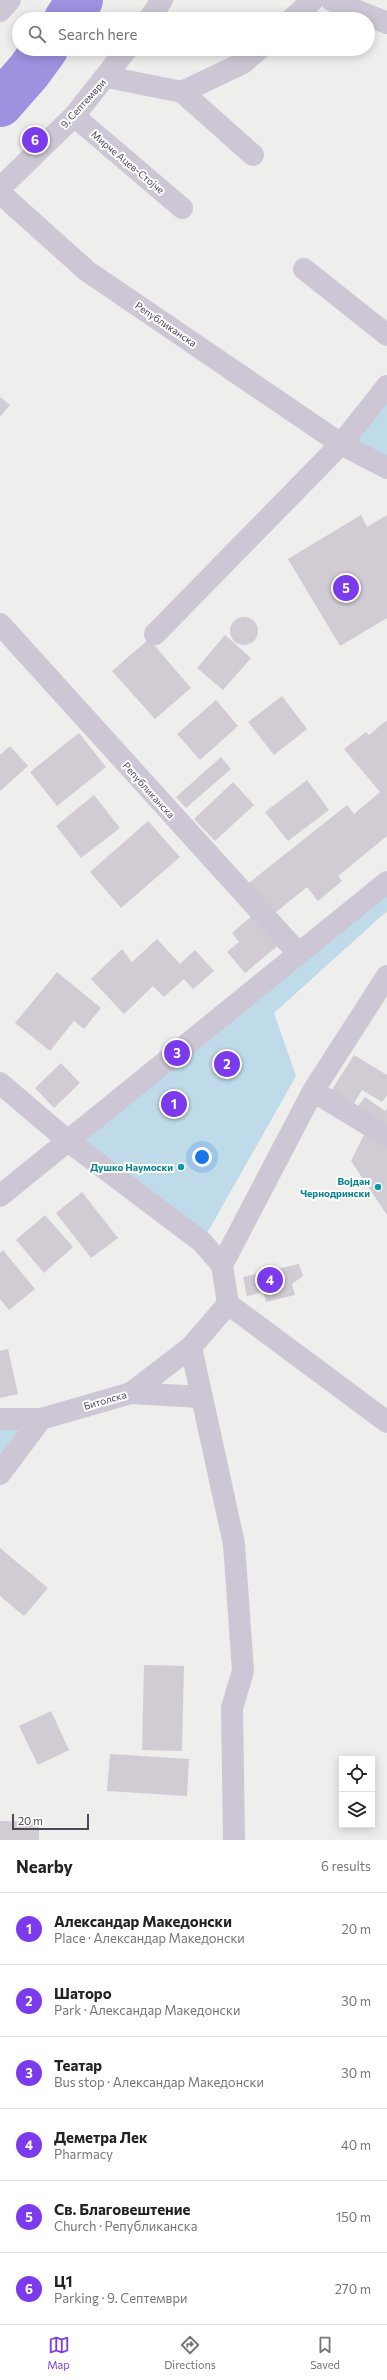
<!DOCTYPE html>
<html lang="en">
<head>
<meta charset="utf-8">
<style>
	:root { --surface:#fff; --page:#f2f2f2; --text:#222; --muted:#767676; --line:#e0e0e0; --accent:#7c3aed }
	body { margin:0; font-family:Commissioner,sans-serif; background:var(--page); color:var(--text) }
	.controls { position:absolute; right:12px; bottom:12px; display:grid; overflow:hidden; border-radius:0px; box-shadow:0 2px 10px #0003 }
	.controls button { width:36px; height:36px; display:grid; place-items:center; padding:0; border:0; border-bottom:1px solid var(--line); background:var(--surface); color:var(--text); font:20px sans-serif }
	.scale { position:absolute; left:12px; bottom:10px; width:77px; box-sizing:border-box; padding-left:4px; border:2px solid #4e4757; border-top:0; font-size:11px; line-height:14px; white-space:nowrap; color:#4e4757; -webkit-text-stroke:3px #fff; paint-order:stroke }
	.you { position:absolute; left:202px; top:1157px; width:14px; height:14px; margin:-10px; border:3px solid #fff; border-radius:50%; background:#1a73e8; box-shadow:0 0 0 6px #1a73e833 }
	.badge { display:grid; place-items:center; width:26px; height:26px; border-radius:50%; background:var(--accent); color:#fff; font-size:13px; font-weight:700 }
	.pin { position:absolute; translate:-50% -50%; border:2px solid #fff; box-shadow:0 1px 4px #0006 }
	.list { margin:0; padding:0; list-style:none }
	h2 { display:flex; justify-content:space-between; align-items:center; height:52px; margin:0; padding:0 16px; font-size:17px }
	h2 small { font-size:13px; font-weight:400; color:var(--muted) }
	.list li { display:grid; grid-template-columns:26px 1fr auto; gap:12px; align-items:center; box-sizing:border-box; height:72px; padding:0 16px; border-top:1px solid var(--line) }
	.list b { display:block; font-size:15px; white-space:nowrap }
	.list p { margin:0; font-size:13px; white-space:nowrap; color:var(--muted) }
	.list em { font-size:13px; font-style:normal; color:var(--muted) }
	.icon { flex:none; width:22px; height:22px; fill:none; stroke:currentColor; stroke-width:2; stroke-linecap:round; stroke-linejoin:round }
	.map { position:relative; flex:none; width:387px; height:1840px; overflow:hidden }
	.search { position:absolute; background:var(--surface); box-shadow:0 2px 10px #0003; left:12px; right:12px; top:12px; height:44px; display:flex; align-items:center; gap:10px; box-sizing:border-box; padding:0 14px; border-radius:22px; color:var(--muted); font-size:15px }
	.sheet { height:484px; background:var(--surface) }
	nav { display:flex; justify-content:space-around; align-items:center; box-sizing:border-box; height:56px; border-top:1px solid var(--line); background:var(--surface); font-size:11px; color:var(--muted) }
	nav a { display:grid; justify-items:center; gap:2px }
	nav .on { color:var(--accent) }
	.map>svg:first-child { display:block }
	.green { fill:#bfdae8 }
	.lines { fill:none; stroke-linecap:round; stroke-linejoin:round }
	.river { stroke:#9e91df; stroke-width:46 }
	.building { fill:#d1ccd3 }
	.minor { stroke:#cdc7d5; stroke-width:22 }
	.culture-dot { fill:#0f9aa8; stroke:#fff; stroke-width:1.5 }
	.labels { text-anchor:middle; stroke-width:4; stroke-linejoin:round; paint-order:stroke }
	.street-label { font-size:10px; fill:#4e4757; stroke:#fff }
	.culture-label { font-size:10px; font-weight:bold; fill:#0d838f; stroke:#fff; text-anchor:end }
</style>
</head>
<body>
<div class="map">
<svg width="387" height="1840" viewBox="0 0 387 1840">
	<rect width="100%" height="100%" fill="#eeeeec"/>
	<!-- green -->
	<path class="green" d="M 387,386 L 387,468 L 341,444 Z
		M 387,882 L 387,911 L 274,1013 L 296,1076 L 202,1242 L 68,1141 Z
		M 0,1419 L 41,1419 L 0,1474 Z"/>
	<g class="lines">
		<!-- river -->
		<path class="river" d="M 67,19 L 80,0
			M 0,104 L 29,71 L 45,49"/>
	</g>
	<!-- building -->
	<path class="building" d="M 0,397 L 10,405 L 0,417 Z
		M 361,515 L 367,527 L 387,515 L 387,618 L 340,646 L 288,559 Z
		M230 631a14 14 0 1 1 28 0a14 14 0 1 1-28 0Z
		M 225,635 L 251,658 L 223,690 L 197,668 Z
		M 149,639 L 191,688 L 155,719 L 112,671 Z
		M 282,696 L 307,729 L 274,755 L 248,722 Z
		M 216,700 L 238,726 L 200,760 L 177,734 Z
		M 387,720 L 387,836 L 338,876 L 342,881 L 318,901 L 307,887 L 270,917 L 245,886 L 347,805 L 354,814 L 380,792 L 344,749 L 366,732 L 369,735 Z
		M 79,733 L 106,767 L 57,806 L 30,772 Z
		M 10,746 L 28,766 L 0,791 L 0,755 Z
		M 221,757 L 231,769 L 186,808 L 176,797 Z
		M 307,780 L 329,810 L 288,841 L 265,812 Z
		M 233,782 L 254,805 L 215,841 L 194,819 Z
		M 94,795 L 120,828 L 81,858 L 56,826 Z
		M 148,821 L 180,857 L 121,908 L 90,872 Z
		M 254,914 L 280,944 L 245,973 L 227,952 L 239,942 L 232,933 Z
		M 157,939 L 180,964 L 195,950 L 214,971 L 193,989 L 184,979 L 164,997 L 153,986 L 124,1014 L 91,979 L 122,949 L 132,962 Z
		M 57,972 L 101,1008 L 84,1029 L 74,1021 L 50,1051 L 15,1023 Z
		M 354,1055 L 387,1075 L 387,1095 L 382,1102 L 362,1090 L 350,1110 L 328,1096 Z
		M 61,1063 L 80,1083 L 54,1108 L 35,1088 Z
		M 365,1097 L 385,1111 L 387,1108 L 387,1132 L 355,1110 Z
		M 368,1127 L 387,1139 L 387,1215 L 351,1161 Z
		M 82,1192 L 118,1238 L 91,1258 L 56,1213 Z
		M 45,1215 L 73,1247 L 44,1273 L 16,1240 Z
		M 3,1250 L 35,1289 L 9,1310 L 0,1299 L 0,1253 Z
		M 299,1264 L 303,1276 L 292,1284 L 295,1295 L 266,1302 L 263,1292 L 247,1296 L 243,1277 Z
		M 8,1349 L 18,1394 L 0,1398 L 0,1351 Z
		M 0,1548 L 48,1588 L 24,1616 L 0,1596 Z
		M 144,1665 L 184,1666 L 182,1751 L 142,1750 Z
		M 51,1711 L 69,1750 L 38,1765 L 19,1726 Z
		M 110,1754 L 189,1759 L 187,1796 L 107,1791 Z
		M 0,1821 L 39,1822 L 39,1840 L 0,1840 Z"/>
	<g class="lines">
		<!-- minor -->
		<path class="minor" d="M 331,0 L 387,23
			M 0,11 L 10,0
			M 149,19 L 162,0
			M 292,19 L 313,0
			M 107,77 L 182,92 L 243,63 L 259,49
			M 182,92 L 253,155
			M 74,116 L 182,208
			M 0,188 L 74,116 L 127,49
			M 0,193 L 87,271 L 341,444 L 387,468
			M 304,269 L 387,335
			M 0,624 L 299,954
			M 155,634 L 341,444 L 387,386
			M 0,1083 L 68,1141 L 202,1242 L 222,1265 L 228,1304 L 387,1422
			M 313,1091 L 387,1136
			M 0,1196 L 387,882
			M 222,1265 L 313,1091 L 387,976
			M 191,1347 L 234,1544 L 243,1671 L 232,1708 L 234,1840
			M 131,1393 L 201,1397
			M 0,1419 L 41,1419
			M 0,1474 L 41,1419 L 131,1393 L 191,1347 L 228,1304"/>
	</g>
	<!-- markers -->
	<g class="culture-dot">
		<circle cx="181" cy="1167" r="4"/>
		<circle cx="378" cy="1187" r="4"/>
	</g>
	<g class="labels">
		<!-- street labels -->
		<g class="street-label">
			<text transform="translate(83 103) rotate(-48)" y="4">9. Септември</text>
			<text transform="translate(128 162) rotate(40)" y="4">Мирче Ацев-Стојче</text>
			<text transform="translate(166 324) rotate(34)" y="4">Републиканска</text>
			<text transform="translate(149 790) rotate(48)" y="4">Републиканска</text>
			<text transform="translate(105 1400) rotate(-16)" y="4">Битолска</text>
		</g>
		<!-- culture labels -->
		<g class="culture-label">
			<text x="173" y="1171">Душко Наумоски</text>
			<text x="370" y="1185">Војдан<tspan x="370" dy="12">Чернодрински</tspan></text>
		</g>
	</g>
</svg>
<div class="controls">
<button><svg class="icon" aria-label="locate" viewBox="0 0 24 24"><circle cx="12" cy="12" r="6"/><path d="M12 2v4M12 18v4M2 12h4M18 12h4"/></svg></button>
<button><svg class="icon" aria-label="layers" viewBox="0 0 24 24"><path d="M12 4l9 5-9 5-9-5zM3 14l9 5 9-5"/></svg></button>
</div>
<div class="scale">20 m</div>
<div class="you"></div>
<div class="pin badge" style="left:174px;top:1104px">1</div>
<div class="pin badge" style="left:227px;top:1064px">2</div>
<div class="pin badge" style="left:177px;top:1053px">3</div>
<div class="pin badge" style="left:270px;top:1280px">4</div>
<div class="pin badge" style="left:346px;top:588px">5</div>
<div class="pin badge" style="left:35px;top:140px">6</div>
<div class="search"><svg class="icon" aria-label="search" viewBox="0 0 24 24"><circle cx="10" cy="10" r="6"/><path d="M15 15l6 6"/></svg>Search here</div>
</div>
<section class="sheet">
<h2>Nearby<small>6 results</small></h2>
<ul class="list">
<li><span class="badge">1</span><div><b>Александар Македонски</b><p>Place · Александар Македонски</p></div><em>20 m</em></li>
<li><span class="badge">2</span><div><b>Шаторо</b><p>Park · Александар Македонски</p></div><em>30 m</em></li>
<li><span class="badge">3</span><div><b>Театар</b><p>Bus stop · Александар Македонски</p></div><em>30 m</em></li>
<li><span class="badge">4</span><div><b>Деметра Лек</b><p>Pharmacy</p></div><em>40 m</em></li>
<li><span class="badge">5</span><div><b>Св. Благовештение</b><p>Church · Републиканска</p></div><em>150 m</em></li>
<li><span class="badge">6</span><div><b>Ц1</b><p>Parking · 9. Септември</p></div><em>270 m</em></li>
</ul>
</section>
<nav>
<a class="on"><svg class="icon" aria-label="map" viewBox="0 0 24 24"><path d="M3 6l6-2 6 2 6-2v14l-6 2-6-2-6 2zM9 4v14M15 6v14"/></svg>Map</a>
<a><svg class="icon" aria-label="directions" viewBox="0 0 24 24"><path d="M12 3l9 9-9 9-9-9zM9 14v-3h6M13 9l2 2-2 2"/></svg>Directions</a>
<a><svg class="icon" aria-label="saved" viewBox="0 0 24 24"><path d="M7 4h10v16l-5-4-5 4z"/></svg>Saved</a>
</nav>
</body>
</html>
